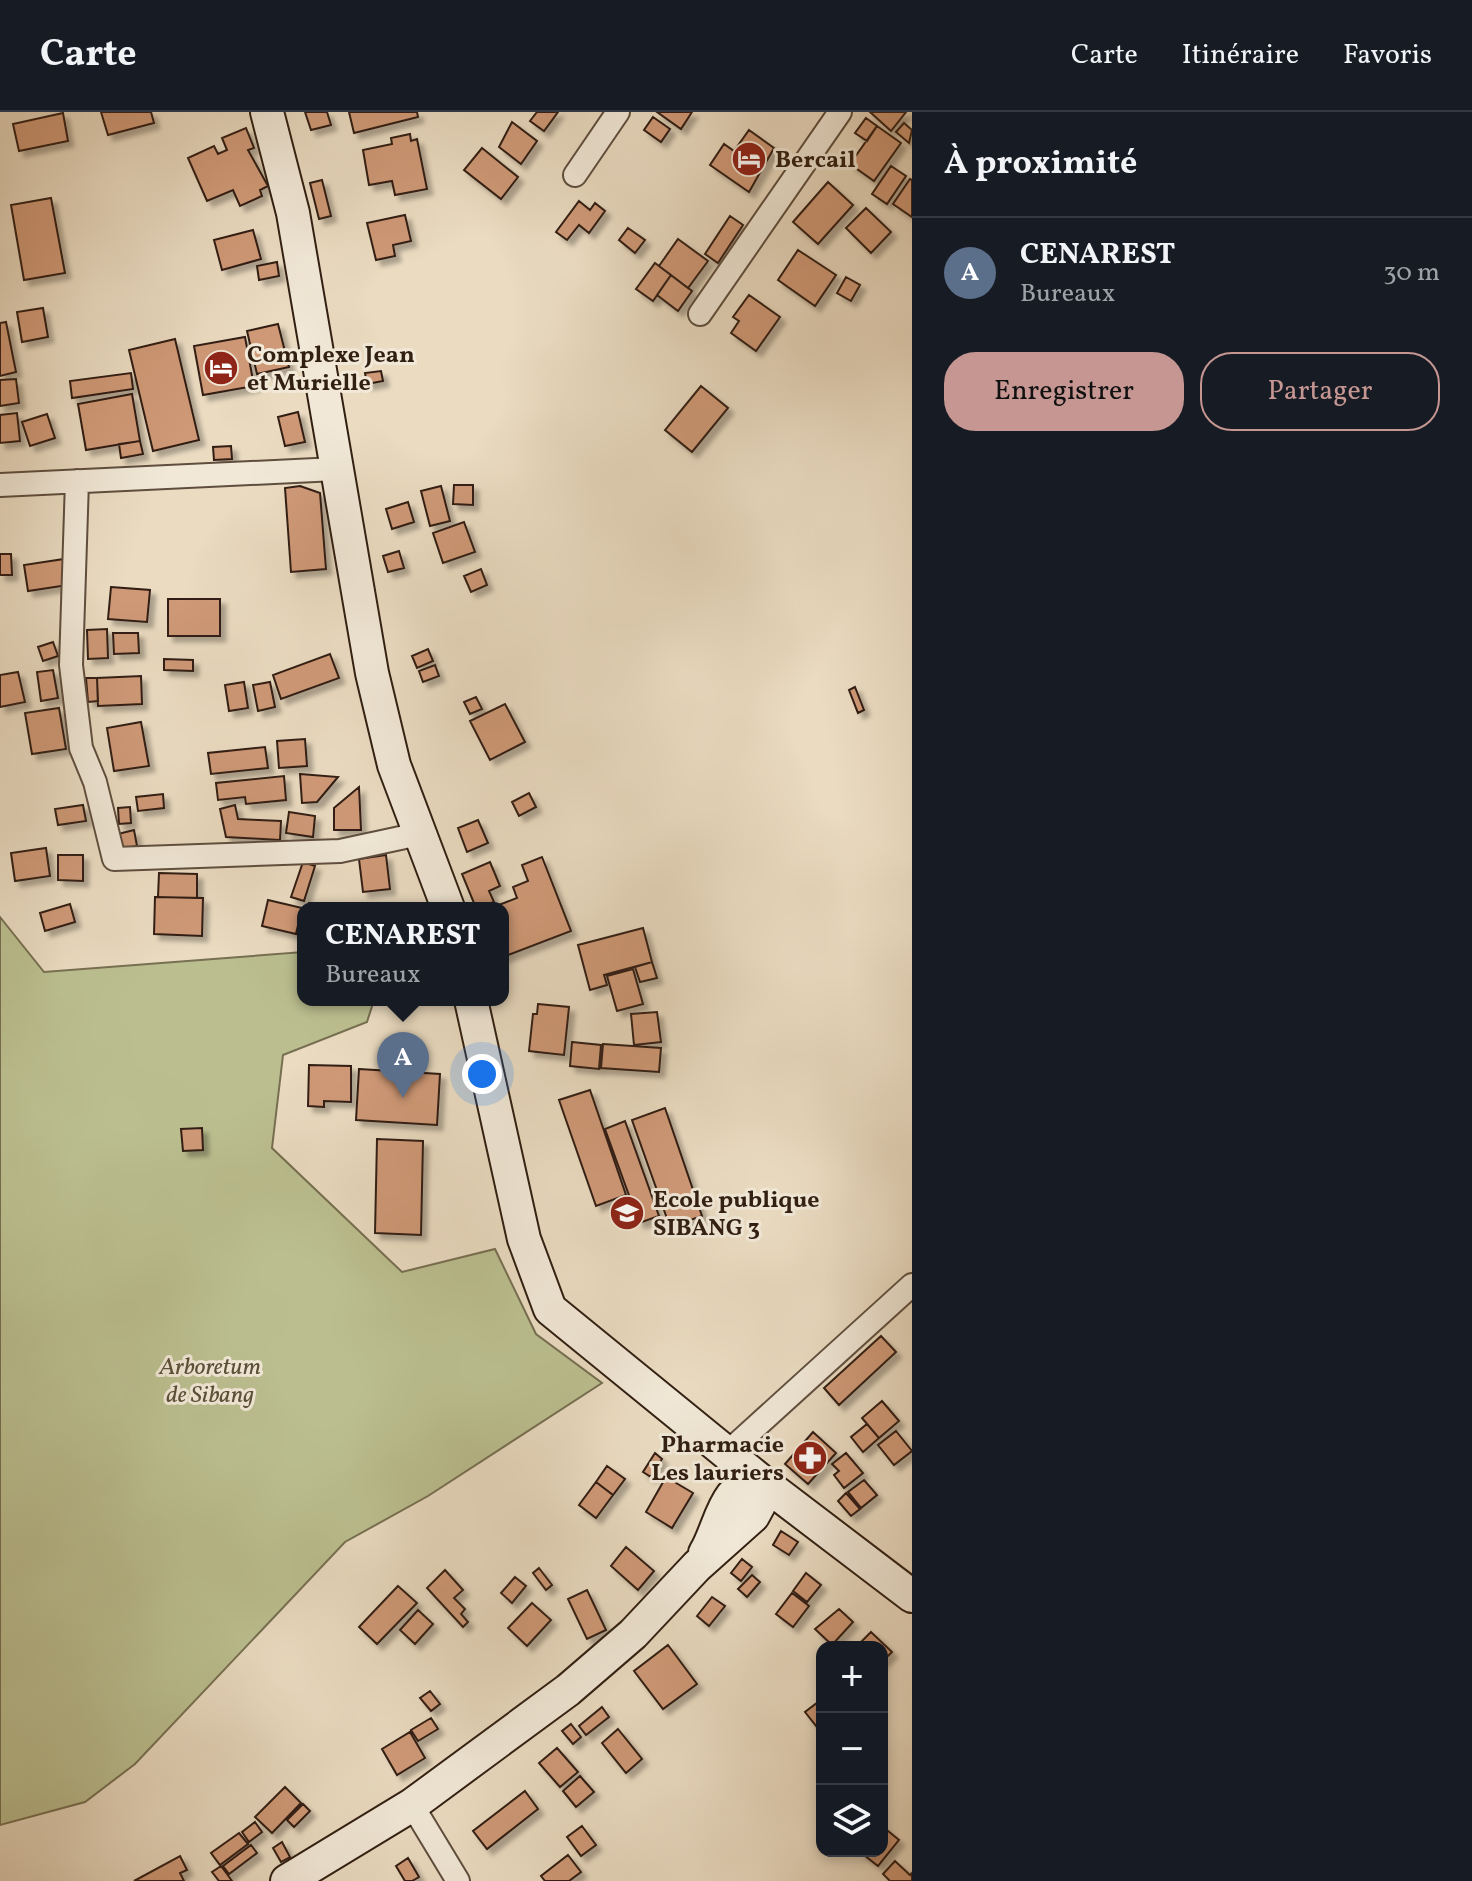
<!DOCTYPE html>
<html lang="fr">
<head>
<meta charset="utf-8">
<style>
	:root { --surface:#171b24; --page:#242831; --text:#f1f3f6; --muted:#9ea1a6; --line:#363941; --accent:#c59692 }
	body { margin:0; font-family:Vollkorn,serif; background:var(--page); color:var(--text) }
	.controls { position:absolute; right:24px; bottom:24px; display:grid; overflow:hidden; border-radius:16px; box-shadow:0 4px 12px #0003 }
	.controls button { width:72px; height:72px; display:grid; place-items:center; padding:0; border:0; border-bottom:2px solid var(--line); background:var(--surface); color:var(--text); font:40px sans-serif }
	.you { position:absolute; left:482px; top:962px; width:28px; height:28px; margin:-20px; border:6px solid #fff; border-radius:50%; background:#1a73e8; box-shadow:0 0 0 12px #1a73e833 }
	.badge { display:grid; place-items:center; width:52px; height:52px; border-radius:50%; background:var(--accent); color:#fff; font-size:26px; font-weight:700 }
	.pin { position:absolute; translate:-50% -66px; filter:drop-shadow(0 2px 4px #0008) }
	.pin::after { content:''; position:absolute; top:42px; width:28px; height:24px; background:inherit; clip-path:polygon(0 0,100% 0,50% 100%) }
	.popup { position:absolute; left:297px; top:790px; width:212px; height:104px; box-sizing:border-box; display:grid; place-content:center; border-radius:16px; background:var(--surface); filter:drop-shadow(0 2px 6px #0005); font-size:26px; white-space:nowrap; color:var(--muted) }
	.popup b { font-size:30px; color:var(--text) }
	.popup::after { content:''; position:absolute; left:50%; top:100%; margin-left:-16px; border:16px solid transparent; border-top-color:var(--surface) }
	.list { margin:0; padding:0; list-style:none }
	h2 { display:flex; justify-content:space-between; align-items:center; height:104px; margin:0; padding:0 32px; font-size:34px }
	h2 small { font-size:26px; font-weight:400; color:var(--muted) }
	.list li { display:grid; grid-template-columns:52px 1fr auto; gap:24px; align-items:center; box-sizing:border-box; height:112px; padding:0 32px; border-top:2px solid var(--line) }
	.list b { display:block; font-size:30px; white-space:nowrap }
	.list p { margin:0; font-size:26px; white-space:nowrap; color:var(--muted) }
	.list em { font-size:26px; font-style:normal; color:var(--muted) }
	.actions { display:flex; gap:16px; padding:24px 32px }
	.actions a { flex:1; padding:18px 0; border:2px solid var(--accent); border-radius:32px; text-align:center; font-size:28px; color:var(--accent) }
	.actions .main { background:var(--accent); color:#111 }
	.icon { flex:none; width:44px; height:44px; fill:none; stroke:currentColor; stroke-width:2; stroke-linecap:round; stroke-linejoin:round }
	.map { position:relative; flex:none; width:912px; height:1769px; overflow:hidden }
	header { display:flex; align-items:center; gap:48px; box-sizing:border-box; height:112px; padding:0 40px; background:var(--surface); border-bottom:2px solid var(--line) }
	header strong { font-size:38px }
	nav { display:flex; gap:44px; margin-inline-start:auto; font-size:28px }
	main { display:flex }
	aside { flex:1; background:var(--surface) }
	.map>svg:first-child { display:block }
	.green { fill:#bbbf90; stroke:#766f51; stroke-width:2 }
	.building { fill:#cf9977; stroke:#311f12; stroke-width:2; filter:url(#shadow) }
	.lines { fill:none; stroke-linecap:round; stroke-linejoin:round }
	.street-casing { stroke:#5f4e3e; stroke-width:26 }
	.secondary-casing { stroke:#311f12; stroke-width:36 }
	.street { stroke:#f1e8d7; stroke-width:22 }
	.secondary { stroke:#f1e8d7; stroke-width:32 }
	.labels { text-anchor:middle; stroke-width:6; stroke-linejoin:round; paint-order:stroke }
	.poi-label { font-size:24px; font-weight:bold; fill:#311f12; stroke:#f1e8d7; text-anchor:start }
	.park-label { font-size:24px; font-style:italic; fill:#5a4f38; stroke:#f1e8d7 }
</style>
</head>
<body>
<header>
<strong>Carte</strong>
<nav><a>Carte</a><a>Itinéraire</a><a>Favoris</a></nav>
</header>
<main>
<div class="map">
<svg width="912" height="1769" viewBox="0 0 912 1769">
	<defs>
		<filter id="shadow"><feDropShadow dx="5.5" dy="5.5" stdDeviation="2" flood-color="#0004"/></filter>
	</defs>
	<rect width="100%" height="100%" fill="#eadbc1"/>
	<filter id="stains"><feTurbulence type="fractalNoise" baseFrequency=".0025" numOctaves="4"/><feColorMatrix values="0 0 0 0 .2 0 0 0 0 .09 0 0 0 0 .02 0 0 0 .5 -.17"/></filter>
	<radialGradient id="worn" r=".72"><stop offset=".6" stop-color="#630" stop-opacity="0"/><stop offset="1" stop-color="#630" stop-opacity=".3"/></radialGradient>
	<!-- green -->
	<path class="green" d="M 0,805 L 44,860 L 303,840 L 303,888 L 374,888 L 367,910 L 283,943 L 272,1036 L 402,1160 L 495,1137 L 536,1222 L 602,1271 L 428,1384 L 345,1430 L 135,1652 L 85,1690 L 0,1713 Z"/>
	<!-- building -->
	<path class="building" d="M 101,0 L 151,0 L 154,11 L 108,23 Z
		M 305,0 L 327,0 L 331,13 L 311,18 Z
		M 349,0 L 417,0 L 418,5 L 354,21 Z
		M 537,0 L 558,0 L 544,19 L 530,9 Z
		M 657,0 L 692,0 L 681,17 Z
		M 870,0 L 906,0 L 891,19 Z
		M 63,1 L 68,29 L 19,39 L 13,12 Z
		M 653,5 L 670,17 L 661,30 L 644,18 Z
		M 866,6 L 877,14 L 867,29 L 855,21 Z
		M 512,10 L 537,29 L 521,52 L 499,35 Z
		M 904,11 L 912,18 L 909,31 L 896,20 Z
		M 877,14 L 901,31 L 874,69 L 850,52 Z
		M 246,16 L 254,36 L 248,38 L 268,74 L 260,78 L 262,84 L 240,94 L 233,78 L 207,89 L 188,46 L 214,34 L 218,42 L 227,38 L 222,26 Z
		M 749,18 L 774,36 L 749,80 L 710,53 L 724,32 L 734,39 Z
		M 410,22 L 411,29 L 417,27 L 427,77 L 395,83 L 392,69 L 369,73 L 363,38 L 392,32 L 391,26 Z
		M 482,36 L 518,65 L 501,87 L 464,58 Z
		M 891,54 L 906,64 L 887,92 L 872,82 Z
		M 910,67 L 912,68 L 912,105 L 893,92 Z
		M 322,68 L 331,104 L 319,107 L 310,71 Z
		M 828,70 L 853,93 L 818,132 L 793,110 Z
		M 51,86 L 65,161 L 24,168 L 11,93 Z
		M 579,89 L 590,98 L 595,91 L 605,99 L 589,121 L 579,113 L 567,128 L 556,120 Z
		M 866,96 L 891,120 L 871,141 L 846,116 Z
		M 405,103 L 411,129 L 393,133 L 395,144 L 376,148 L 367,111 Z
		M 730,104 L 743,113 L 718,151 L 705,142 Z
		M 628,116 L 645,128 L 635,141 L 619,128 Z
		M 253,118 L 261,147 L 222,158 L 214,128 Z
		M 678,127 L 708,149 L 688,176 L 659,154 Z
		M 798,138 L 836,163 L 815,194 L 778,168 Z
		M 277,150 L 279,164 L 259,168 L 257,154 Z
		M 655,151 L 671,163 L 653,189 L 636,177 Z
		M 671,163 L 692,179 L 678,199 L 657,183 Z
		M 846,165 L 860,173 L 851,189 L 837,181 Z
		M 749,183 L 780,205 L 756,239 L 731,221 L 739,209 L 733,205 Z
		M 43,196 L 48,225 L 22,230 L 17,200 Z
		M 6,210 L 16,260 L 0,264 L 0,211 Z
		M 278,212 L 289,255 L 257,262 L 247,219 Z
		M 245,225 L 254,274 L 203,283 L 194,234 Z
		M 175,227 L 199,328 L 153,339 L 129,238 Z
		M 381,259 L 383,269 L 367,272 L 365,261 Z
		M 131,261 L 133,277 L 72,286 L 70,269 Z
		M 16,267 L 19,291 L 0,294 L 0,268 Z
		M 701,274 L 728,296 L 692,340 L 665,318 Z
		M 132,282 L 140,329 L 86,338 L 78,292 Z
		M 298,300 L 305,330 L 285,334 L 278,305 Z
		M 17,301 L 20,329 L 0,331 L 0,303 Z
		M 47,302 L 55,326 L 30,334 L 22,310 Z
		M 140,329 L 143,342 L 121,346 L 119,332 Z
		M 231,334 L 232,347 L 214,348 L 213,335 Z
		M 454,373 L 473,373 L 473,393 L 453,392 Z
		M 300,374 L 320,381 L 326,457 L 291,460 L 285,376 Z
		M 441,374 L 450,409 L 430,414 L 421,379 Z
		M 408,390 L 414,410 L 392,417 L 386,397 Z
		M 464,410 L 475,440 L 443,451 L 433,421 Z
		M 399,439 L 404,456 L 388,460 L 383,444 Z
		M 0,442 L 11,442 L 12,463 L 0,463 Z
		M 64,447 L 68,473 L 28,479 L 24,453 Z
		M 481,457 L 487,473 L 471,480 L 464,464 Z
		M 111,475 L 150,478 L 147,510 L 108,507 Z
		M 168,487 L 220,487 L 220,524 L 168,524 Z
		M 107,517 L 108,546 L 88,547 L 87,518 Z
		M 113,521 L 138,521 L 139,541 L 114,542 Z
		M 53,530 L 58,544 L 43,549 L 38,535 Z
		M 428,537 L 433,549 L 417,556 L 412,544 Z
		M 330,542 L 339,566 L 281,587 L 273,563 Z
		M 164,547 L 193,548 L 193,559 L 164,558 Z
		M 435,553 L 439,564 L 423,570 L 419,559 Z
		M 53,558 L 58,586 L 41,589 L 37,560 Z
		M 18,560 L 25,590 L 0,595 L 0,563 Z
		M 141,564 L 142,592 L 98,594 L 97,566 Z
		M 86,566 L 97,566 L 98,589 L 88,590 Z
		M 244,570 L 248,596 L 229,599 L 225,573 Z
		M 270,570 L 275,595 L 258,599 L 253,573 Z
		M 855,575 L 864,598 L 858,601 L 849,578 Z
		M 476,585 L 482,597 L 470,602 L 464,590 Z
		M 505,592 L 525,630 L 490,648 L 470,609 Z
		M 59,596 L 66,637 L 32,642 L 25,601 Z
		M 141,610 L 149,654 L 114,659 L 107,616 Z
		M 305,627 L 307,654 L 279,656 L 277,629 Z
		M 265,635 L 268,656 L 211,662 L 208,641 Z
		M 300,662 L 338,665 L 317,690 L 302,691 Z
		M 284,664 L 286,688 L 246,692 L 245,685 L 218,688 L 216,671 Z
		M 359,675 L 361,718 L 334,718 L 334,696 Z
		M 529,681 L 536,695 L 519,704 L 512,690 Z
		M 163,682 L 164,696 L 138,699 L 136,685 Z
		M 83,693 L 86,709 L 58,713 L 55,697 Z
		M 235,693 L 238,707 L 281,709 L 280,728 L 226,725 L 220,697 Z
		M 130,695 L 131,711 L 119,712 L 118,696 Z
		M 289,700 L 315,704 L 313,725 L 286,721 Z
		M 478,708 L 488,731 L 467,740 L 458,716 Z
		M 134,718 L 137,734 L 121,737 L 118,722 Z
		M 46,736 L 50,764 L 15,769 L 11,741 Z
		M 58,743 L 83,743 L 83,769 L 58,768 Z
		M 386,743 L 390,777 L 363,780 L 359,747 Z
		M 542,745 L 571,819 L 503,845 L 503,796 L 491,796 L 517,786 L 513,775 L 528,769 L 522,753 Z
		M 303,750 L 315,754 L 304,789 L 291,785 Z
		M 490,750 L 500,774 L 489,779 L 494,790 L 476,796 L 462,762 Z
		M 159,761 L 197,762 L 197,786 L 158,785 Z
		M 155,785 L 203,786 L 202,824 L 154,822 Z
		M 268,788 L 302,796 L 296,822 L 262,814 Z
		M 309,791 L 362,791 L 362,796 L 308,796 Z
		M 70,792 L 75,810 L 45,819 L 40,801 Z
		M 643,816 L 652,850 L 604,863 L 607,873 L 590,878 L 578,833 Z
		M 652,850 L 657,866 L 640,870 L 635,855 Z
		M 633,857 L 643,892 L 617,899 L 607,864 Z
		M 538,892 L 569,895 L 564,943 L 529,939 L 533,902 L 537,902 Z
		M 657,900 L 661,930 L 634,933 L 631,902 Z
		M 572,930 L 601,933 L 599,957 L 570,954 Z
		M 603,932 L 661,936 L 659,960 L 601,956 Z
		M 309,953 L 351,954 L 351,990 L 324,989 L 324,995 L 308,994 Z
		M 359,957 L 440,962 L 437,1013 L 356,1008 Z
		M 590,978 L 626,1083 L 596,1094 L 559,988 Z
		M 665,996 L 702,1104 L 670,1115 L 632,1008 Z
		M 625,1009 L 659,1104 L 639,1111 L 605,1017 Z
		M 202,1016 L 203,1038 L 183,1039 L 181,1017 Z
		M 377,1027 L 423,1029 L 421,1123 L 375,1121 Z
		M 881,1224 L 896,1240 L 839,1293 L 824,1276 Z
		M 882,1289 L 899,1309 L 879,1326 L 862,1306 Z
		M 867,1312 L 879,1326 L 863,1340 L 851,1325 Z
		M 896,1319 L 912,1339 L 894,1353 L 878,1333 Z
		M 813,1320 L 836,1341 L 808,1372 L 785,1352 Z
		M 655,1341 L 662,1347 L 651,1365 L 643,1360 Z
		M 846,1341 L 863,1361 L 844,1376 L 834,1363 L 839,1359 L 832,1352 Z
		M 607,1354 L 625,1367 L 613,1383 L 596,1370 Z
		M 666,1365 L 693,1381 L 672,1416 L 646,1400 Z
		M 864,1368 L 877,1383 L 861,1396 L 848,1380 Z
		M 596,1370 L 613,1383 L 596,1406 L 579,1393 Z
		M 846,1381 L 860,1397 L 851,1404 L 838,1389 Z
		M 781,1419 L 798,1430 L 789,1443 L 773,1433 Z
		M 626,1435 L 654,1459 L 638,1478 L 611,1454 Z
		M 742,1447 L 752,1455 L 741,1469 L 731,1461 Z
		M 539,1456 L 552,1473 L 546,1478 L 533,1461 Z
		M 445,1458 L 463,1478 L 454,1486 L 465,1497 L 461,1502 L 468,1510 L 463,1515 L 427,1476 Z
		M 806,1461 L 821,1473 L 807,1490 L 793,1479 Z
		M 752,1463 L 760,1470 L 747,1485 L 738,1477 Z
		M 515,1465 L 526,1474 L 512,1491 L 501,1481 Z
		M 398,1474 L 417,1491 L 377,1532 L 359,1515 Z
		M 587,1478 L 606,1518 L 587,1527 L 568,1487 Z
		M 792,1481 L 809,1494 L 793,1515 L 776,1502 Z
		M 712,1485 L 725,1494 L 709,1514 L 697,1504 Z
		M 532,1491 L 551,1508 L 527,1534 L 508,1516 Z
		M 839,1497 L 853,1510 L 832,1533 L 815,1517 Z
		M 418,1498 L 433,1512 L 415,1532 L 400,1518 Z
		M 871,1520 L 892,1540 L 882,1550 L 882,1535 L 856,1535 Z
		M 668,1533 L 697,1572 L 663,1597 L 634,1559 Z
		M 430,1579 L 440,1592 L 431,1599 L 420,1586 Z
		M 822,1587 L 822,1611 L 817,1615 L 805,1600 Z
		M 602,1595 L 609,1605 L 586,1623 L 579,1614 Z
		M 431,1606 L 438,1617 L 418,1629 L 411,1618 Z
		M 571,1612 L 581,1625 L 573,1632 L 562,1619 Z
		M 618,1617 L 642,1647 L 626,1661 L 602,1631 Z
		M 410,1620 L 425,1646 L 397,1663 L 382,1637 Z
		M 557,1636 L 578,1660 L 560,1675 L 539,1651 Z
		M 580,1664 L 594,1680 L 576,1695 L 563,1679 Z
		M 285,1675 L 301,1691 L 272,1721 L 255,1705 Z
		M 525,1679 L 538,1697 L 487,1737 L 473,1719 Z
		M 303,1692 L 310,1699 L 294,1715 L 287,1708 Z
		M 255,1710 L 262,1720 L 249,1730 L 242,1720 Z
		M 582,1714 L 596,1733 L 581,1744 L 567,1725 Z
		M 882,1714 L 899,1728 L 878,1754 L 860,1740 L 882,1739 Z
		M 239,1721 L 248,1732 L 220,1753 L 211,1741 Z
		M 282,1730 L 290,1745 L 281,1750 L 273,1736 Z
		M 251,1733 L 257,1741 L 229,1762 L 223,1754 Z
		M 568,1743 L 581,1760 L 569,1769 L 545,1769 L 541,1764 Z
		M 180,1744 L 187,1758 L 180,1761 L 184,1769 L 134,1769 Z
		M 408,1746 L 419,1765 L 412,1769 L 405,1769 L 396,1754 Z
		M 895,1749 L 910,1763 L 912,1761 L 912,1769 L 890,1769 L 883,1762 Z
		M 221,1754 L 227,1762 L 232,1769 L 219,1769 L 212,1760 Z"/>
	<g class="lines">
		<!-- street casing -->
		<g class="street-casing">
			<path id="street" d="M 575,63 L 618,0
				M 700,202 L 840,0
				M 77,369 L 71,553 L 81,636 L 95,670 L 114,747 L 340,739 L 419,722
				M 0,373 L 336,357
				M 727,1341 L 912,1173
				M 412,1693 L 458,1769"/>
		</g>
		<!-- secondary casing -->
		<g class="secondary-casing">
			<path id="secondary" d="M 267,0 L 293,101 L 372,561 L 394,653 L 448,796
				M 471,888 L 524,1127 L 550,1197 L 761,1369 L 912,1484
				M 705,1441 C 721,1415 723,1370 761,1369
				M 287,1769 L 412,1693 L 568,1578 L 633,1522 L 697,1454 L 753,1404 L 759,1393 L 761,1369"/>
		</g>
		<!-- street -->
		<use href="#street" class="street"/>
		<!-- secondary -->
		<use href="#secondary" class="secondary"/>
	</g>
	<!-- icons -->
	<defs>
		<g id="hotel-disc" transform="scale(1.8)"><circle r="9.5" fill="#8f2418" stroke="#f1e8d7"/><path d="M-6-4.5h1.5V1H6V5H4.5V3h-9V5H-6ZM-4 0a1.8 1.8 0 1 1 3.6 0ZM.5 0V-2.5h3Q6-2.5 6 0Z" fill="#fff"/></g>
		<g id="school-disc" transform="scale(1.8)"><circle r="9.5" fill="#8f2418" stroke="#f1e8d7"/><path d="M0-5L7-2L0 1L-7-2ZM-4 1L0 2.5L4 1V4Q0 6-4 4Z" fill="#fff"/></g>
		<g id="pharmacy-disc" transform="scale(1.8)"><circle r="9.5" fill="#8f2418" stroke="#f1e8d7"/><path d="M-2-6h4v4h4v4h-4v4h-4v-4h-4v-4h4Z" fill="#fff"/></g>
	</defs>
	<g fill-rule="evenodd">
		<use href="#hotel-disc" x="749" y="47"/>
		<use href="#hotel-disc" x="221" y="256"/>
		<use href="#school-disc" x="627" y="1101"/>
		<use href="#pharmacy-disc" x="810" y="1346"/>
	</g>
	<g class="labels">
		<!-- poi labels -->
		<g class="poi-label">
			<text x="775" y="55">Bercail</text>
			<text x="247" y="250">Complexe Jean<tspan x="247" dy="28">et Murielle</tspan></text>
			<text x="653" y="1095">Ecole publique<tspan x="653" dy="28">SIBANG 3</tspan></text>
			<text x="784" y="1340" text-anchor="end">Pharmacie<tspan x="784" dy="28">Les lauriers</tspan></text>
		</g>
		<!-- park labels -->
		<g class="park-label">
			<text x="210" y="1262">Arboretum<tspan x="210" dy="28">de Sibang</tspan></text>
		</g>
	</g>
	<rect width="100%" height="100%" filter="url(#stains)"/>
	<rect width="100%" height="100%" fill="url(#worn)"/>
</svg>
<div class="controls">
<button>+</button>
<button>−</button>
<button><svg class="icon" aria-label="layers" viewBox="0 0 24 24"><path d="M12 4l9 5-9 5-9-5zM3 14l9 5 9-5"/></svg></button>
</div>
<div class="you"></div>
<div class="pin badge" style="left:403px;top:986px;background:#5c6f8a">A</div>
<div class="popup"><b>CENAREST</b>Bureaux</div>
</div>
<aside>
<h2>À proximité<small></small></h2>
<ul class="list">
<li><span class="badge" style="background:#5c6f8a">A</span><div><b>CENAREST</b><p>Bureaux</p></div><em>30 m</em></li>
</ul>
<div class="actions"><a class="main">Enregistrer</a><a>Partager</a></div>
</aside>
</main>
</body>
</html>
